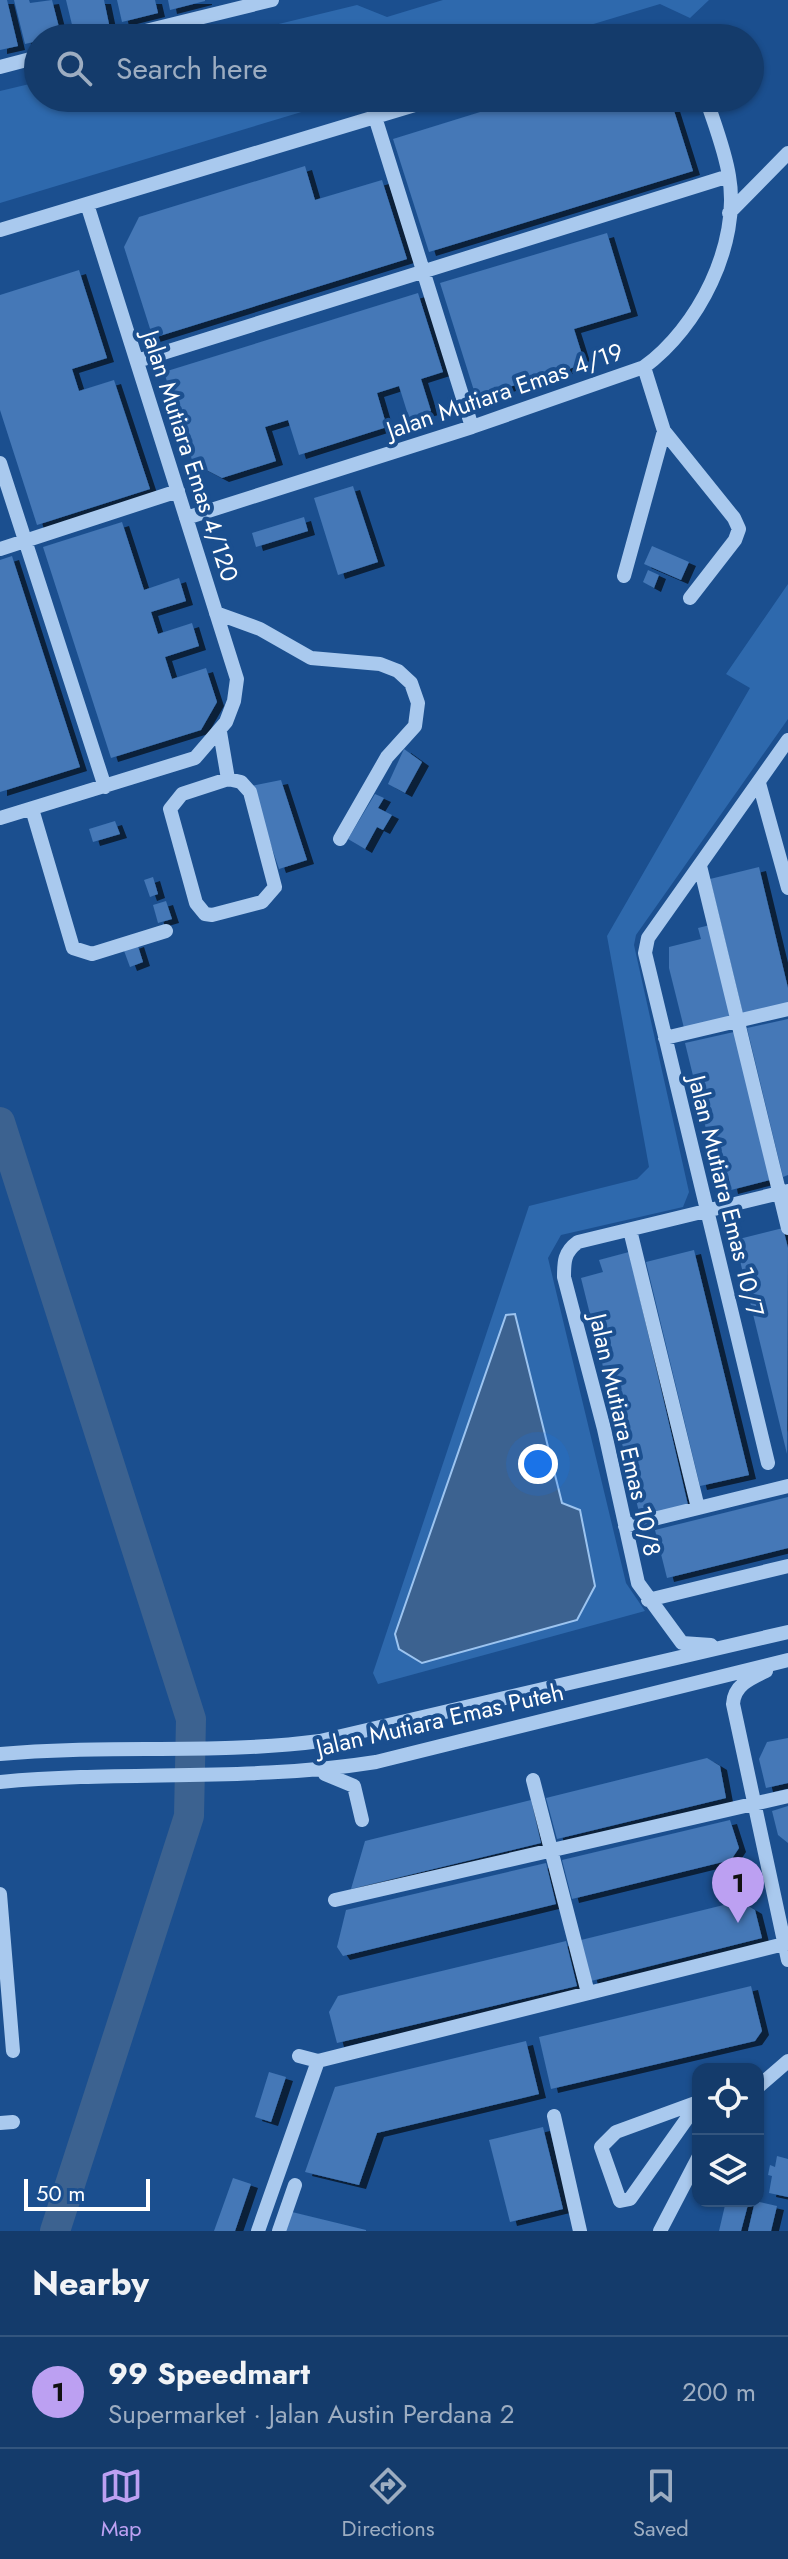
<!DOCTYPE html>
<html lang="en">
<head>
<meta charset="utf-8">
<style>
	:root { --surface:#143b6b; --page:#214673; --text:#f1f3f6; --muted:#9dadc1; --line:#33557e; --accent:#bca0f2 }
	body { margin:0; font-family:Jost,sans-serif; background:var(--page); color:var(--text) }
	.controls { position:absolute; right:24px; bottom:24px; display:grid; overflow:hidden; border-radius:16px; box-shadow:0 2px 6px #0004 }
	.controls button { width:72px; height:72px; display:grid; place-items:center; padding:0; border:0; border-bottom:2px solid var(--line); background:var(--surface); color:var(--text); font:40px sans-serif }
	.scale { position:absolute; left:24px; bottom:20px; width:126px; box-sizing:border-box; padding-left:8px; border:4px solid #fff; border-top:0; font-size:22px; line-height:28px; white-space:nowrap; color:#fff; -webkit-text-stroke:6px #1b4f8f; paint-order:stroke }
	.you { position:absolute; left:538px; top:1464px; width:28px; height:28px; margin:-20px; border:6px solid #fff; border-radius:50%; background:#1a73e8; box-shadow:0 0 0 12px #1a73e833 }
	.badge { display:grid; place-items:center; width:52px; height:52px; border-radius:50%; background:var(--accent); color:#111; font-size:26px; font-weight:700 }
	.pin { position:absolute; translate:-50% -66px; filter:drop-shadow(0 2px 4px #0008) }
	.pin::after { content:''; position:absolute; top:42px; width:28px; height:24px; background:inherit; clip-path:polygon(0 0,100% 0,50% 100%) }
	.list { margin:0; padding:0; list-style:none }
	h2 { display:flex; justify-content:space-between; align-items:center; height:104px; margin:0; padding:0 32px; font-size:34px }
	h2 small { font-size:26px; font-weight:400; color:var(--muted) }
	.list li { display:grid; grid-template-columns:52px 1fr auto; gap:24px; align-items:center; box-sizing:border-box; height:112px; padding:0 32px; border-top:2px solid var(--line) }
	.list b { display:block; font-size:30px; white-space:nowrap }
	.list p { margin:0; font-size:26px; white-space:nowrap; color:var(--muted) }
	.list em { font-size:26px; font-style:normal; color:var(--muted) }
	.icon { flex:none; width:44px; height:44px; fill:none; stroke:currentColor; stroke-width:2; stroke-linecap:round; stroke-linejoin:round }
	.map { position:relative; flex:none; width:788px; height:2231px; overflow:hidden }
	.search { position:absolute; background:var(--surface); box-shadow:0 2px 6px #0004; left:24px; right:24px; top:24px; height:88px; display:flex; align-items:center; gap:20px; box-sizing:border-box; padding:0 28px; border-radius:44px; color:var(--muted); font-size:30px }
	.sheet { height:216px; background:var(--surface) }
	nav { display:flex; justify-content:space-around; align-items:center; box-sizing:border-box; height:112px; border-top:2px solid var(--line); background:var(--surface); font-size:22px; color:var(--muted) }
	nav a { display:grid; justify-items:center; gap:4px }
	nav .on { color:var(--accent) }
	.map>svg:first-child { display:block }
	.green { fill:#2e69ad }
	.water { fill:#3c6290; stroke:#9cc4f0; stroke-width:2 }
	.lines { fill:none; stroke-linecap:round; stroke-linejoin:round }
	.river { stroke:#3c6290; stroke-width:30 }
	.building { fill:#4478b7; filter:url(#shadow) }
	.minor { stroke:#a9c9ee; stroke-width:14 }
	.labels { text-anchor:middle; stroke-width:8; stroke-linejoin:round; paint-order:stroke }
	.street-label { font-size:24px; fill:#fff; stroke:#1b4f8f }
</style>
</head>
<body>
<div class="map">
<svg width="788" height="2231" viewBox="0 0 788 2231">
	<defs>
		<filter id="shadow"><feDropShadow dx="7" dy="4" stdDeviation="0" flood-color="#0009"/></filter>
	</defs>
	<rect width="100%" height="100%" fill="#1b4f8f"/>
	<!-- green -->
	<path class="green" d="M 443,0 L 709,0 L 690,18 L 660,4 L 547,38 L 221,38 L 357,5 L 387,17 Z
		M 38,82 L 38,98 L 348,98 L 0,203 L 0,91 Z
		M 788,584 L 788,719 L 636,935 L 634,945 L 689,1192 L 683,1207 L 561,1235 L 548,1258 L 626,1583 L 645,1611 L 378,1684 L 373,1673 L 529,1206 L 637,1179 L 649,1167 L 607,936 L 750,688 L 726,674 Z"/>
	<!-- water -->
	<path class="water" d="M 515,1314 L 562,1503 L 580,1510 L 595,1586 L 577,1620 L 422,1663 L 399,1649 L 395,1634 L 506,1315 Z"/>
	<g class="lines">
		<!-- river -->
		<path class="river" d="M 0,1122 L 191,1719 L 189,1816 L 55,2231"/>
	</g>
	<!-- building -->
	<path class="building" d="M 0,0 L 7,0 L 18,46 L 0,50 Z
		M 14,0 L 29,0 L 30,3 L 52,0 L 61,35 L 38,38 L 38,41 L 25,44 Z
		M 66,0 L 104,0 L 109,24 L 74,33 Z
		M 117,0 L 155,0 L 158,13 L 122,22 Z
		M 168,0 L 205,0 L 205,1 L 170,10 Z
		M 525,98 L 670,98 L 693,171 L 429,252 L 393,139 Z
		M 305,166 L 315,200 L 382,180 L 407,259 L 153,338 L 124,247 L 139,217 Z
		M 607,233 L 631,312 L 574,329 L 585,364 L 476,397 L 440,283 Z
		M 79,270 L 107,358 L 72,369 L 79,391 L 114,380 L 150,489 L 37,525 L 0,410 L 0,295 Z
		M 418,293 L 443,372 L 421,379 L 431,411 L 409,418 L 399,386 L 377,393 L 387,427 L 299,455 L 288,420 L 265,427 L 276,461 L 222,478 L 193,463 L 164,372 Z
		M 353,486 L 378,562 L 338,575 L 314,498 Z
		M 304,517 L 308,531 L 256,547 L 252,533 Z
		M 122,522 L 144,590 L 179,578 L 186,601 L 151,612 L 158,634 L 192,623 L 199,646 L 165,657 L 172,679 L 206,668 L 217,702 L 201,730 L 111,758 L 43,547 Z
		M 652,546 L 689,562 L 681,580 L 644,564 Z
		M 12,556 L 80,767 L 0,792 L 0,560 Z
		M 648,570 L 659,575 L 654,588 L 643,582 Z
		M 404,749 L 422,762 L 405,793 L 388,784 Z
		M 281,780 L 307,860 L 279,869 L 251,786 Z
		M 375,794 L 384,798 L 378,808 L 392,815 L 383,830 L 377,827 L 365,849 L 348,839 Z
		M 115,821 L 120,834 L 93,842 L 89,829 Z
		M 759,867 L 788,988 L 788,1003 L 743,1014 L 710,879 Z
		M 153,877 L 158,894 L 150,897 L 144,880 Z
		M 166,901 L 172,919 L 158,923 L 153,905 Z
		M 710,925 L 732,1016 L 684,1028 L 669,968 L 669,947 L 701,939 L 698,928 Z
		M 137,943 L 143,962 L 130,967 L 123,948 Z
		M 788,1019 L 788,1175 L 783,1177 L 747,1028 Z
		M 734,1032 L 770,1180 L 731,1190 L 728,1175 L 718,1178 L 685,1043 Z
		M 783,1228 L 788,1248 L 787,1454 L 735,1240 Z
		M 694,1250 L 749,1475 L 700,1486 L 646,1262 Z
		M 629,1252 L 688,1505 L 640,1516 L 581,1278 L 603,1272 L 599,1260 Z
		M 788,1497 L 788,1548 L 667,1578 L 655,1530 Z
		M 788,1738 L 788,1783 L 766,1788 L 759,1759 L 767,1742 Z
		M 707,1758 L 720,1766 L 726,1798 L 557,1839 L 546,1798 Z
		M 531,1800 L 541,1843 L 351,1889 L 365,1841 Z
		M 788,1806 L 788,1843 L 778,1835 L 772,1811 Z
		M 730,1820 L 739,1848 L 731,1860 L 572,1899 L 562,1860 Z
		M 546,1863 L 556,1904 L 343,1956 L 337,1947 L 346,1910 Z
		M 740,1901 L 755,1910 L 762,1938 L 591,1981 L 581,1940 Z
		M 566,1941 L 577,1986 L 337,2043 L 329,2012 L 338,1996 Z
		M 751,1986 L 762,2031 L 755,2041 L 551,2089 L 539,2037 Z
		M 526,2041 L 539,2094 L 377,2133 L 359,2185 L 305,2172 L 335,2087 Z
		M 269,2072 L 286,2077 L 271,2122 L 255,2117 Z
		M 543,2127 L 563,2209 L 510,2222 L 489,2140 Z
		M 777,2156 L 788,2159 L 788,2197 L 769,2193 L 772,2176 L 768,2175 L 770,2165 L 775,2167 Z
		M 233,2178 L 251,2184 L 235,2231 L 214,2231 Z
		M 726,2201 L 749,2201 L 741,2231 L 719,2231 Z
		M 755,2201 L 777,2206 L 771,2231 L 748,2231 Z
		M 292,2212 L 366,2230 L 366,2231 L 286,2231 Z"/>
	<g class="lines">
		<!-- minor -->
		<path class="minor" d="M 117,38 L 272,0
			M 0,67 L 38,57
			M 375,117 L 472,427
			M 729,213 L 788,153
			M 0,230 L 438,98
			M 137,361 L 729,176
			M 664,431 L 734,518 L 739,529 L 735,540 L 690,598
			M 0,463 L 105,787
			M 186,518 L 472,427 L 644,367 C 698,328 741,244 729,176 C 725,150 714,123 706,98
			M 0,549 L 178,491
			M 624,576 L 664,431 L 644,367
			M 216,613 L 260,629 L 311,658 L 380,664 L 398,671 L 411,683 L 418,703 L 415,726 L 387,757 L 340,839
			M 220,732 L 228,779
			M 228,779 L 241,782 L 250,792 L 275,887 L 262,902 L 212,915 L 205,914 L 196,903 L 170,809 L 182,794 Z
			M 759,783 L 788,888
			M 32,809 L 73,948 L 92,954 L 166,931
			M 0,818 L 195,758 L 226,722 L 234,701 L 237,679 L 87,204
			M 700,866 L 788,1228
			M 665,1038 L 788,1009
			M 630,1230 L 698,1508
			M 768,1463 L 645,953 L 648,938 L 788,740
			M 625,1526 L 788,1486
			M 648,1600 L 788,1566
			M 711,1645 L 682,1643 L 638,1583 L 604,1429 L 564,1277 C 564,1262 564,1252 578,1242 L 788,1191
			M 766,1671 C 751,1678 734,1685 733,1704 L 788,1960
			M 0,1754 C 106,1744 214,1755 320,1741 L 788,1632
			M 325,1774 L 354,1786 L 362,1820
			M 533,1780 L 588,1993
			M 0,1782 C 125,1770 251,1782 376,1762 L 788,1660
			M 0,1894 L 13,2051
			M 335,1900 L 788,1796
			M 299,2056 L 318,2061 L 788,1943
			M 758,2087 L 788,2061
			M 698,2102 L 616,2132 L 601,2147 L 620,2201 L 630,2199 L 698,2103
			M 554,2116 L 580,2231
			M 0,2123 L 13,2122
			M 258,2231 L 318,2061
			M 279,2231 L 295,2185
			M 660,2231 L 698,2158"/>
	</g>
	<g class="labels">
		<!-- street labels -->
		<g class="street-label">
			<text transform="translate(505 391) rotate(-19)" y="8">Jalan Mutiara Emas 4/19</text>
			<text transform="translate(190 456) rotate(72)" y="8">Jalan Mutiara Emas 4/120</text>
			<text transform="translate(726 1196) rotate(76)" y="8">Jalan Mutiara Emas 10/7</text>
			<text transform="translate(625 1435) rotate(77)" y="8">Jalan Mutiara Emas 10/8</text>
			<text transform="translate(440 1720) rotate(-13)" y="8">Jalan Mutiara Emas Puteh</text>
		</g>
	</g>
</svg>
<div class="controls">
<button><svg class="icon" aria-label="locate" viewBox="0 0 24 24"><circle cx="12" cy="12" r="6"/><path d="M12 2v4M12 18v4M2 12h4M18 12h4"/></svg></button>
<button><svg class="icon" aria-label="layers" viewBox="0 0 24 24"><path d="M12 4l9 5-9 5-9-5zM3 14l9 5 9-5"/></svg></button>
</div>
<div class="scale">50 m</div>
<div class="you"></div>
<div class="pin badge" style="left:738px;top:1923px">1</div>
<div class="search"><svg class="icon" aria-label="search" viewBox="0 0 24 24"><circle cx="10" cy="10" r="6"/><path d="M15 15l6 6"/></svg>Search here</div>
</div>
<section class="sheet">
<h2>Nearby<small></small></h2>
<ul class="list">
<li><span class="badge">1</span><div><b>99 Speedmart</b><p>Supermarket · Jalan Austin Perdana 2</p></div><em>200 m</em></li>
</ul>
</section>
<nav>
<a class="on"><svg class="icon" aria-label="map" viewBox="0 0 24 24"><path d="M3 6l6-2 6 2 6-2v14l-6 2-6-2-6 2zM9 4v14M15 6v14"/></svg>Map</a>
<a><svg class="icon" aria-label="directions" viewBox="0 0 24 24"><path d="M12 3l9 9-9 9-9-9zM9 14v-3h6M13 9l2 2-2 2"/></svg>Directions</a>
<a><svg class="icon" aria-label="saved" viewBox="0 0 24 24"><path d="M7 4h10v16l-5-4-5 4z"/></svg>Saved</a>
</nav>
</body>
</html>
